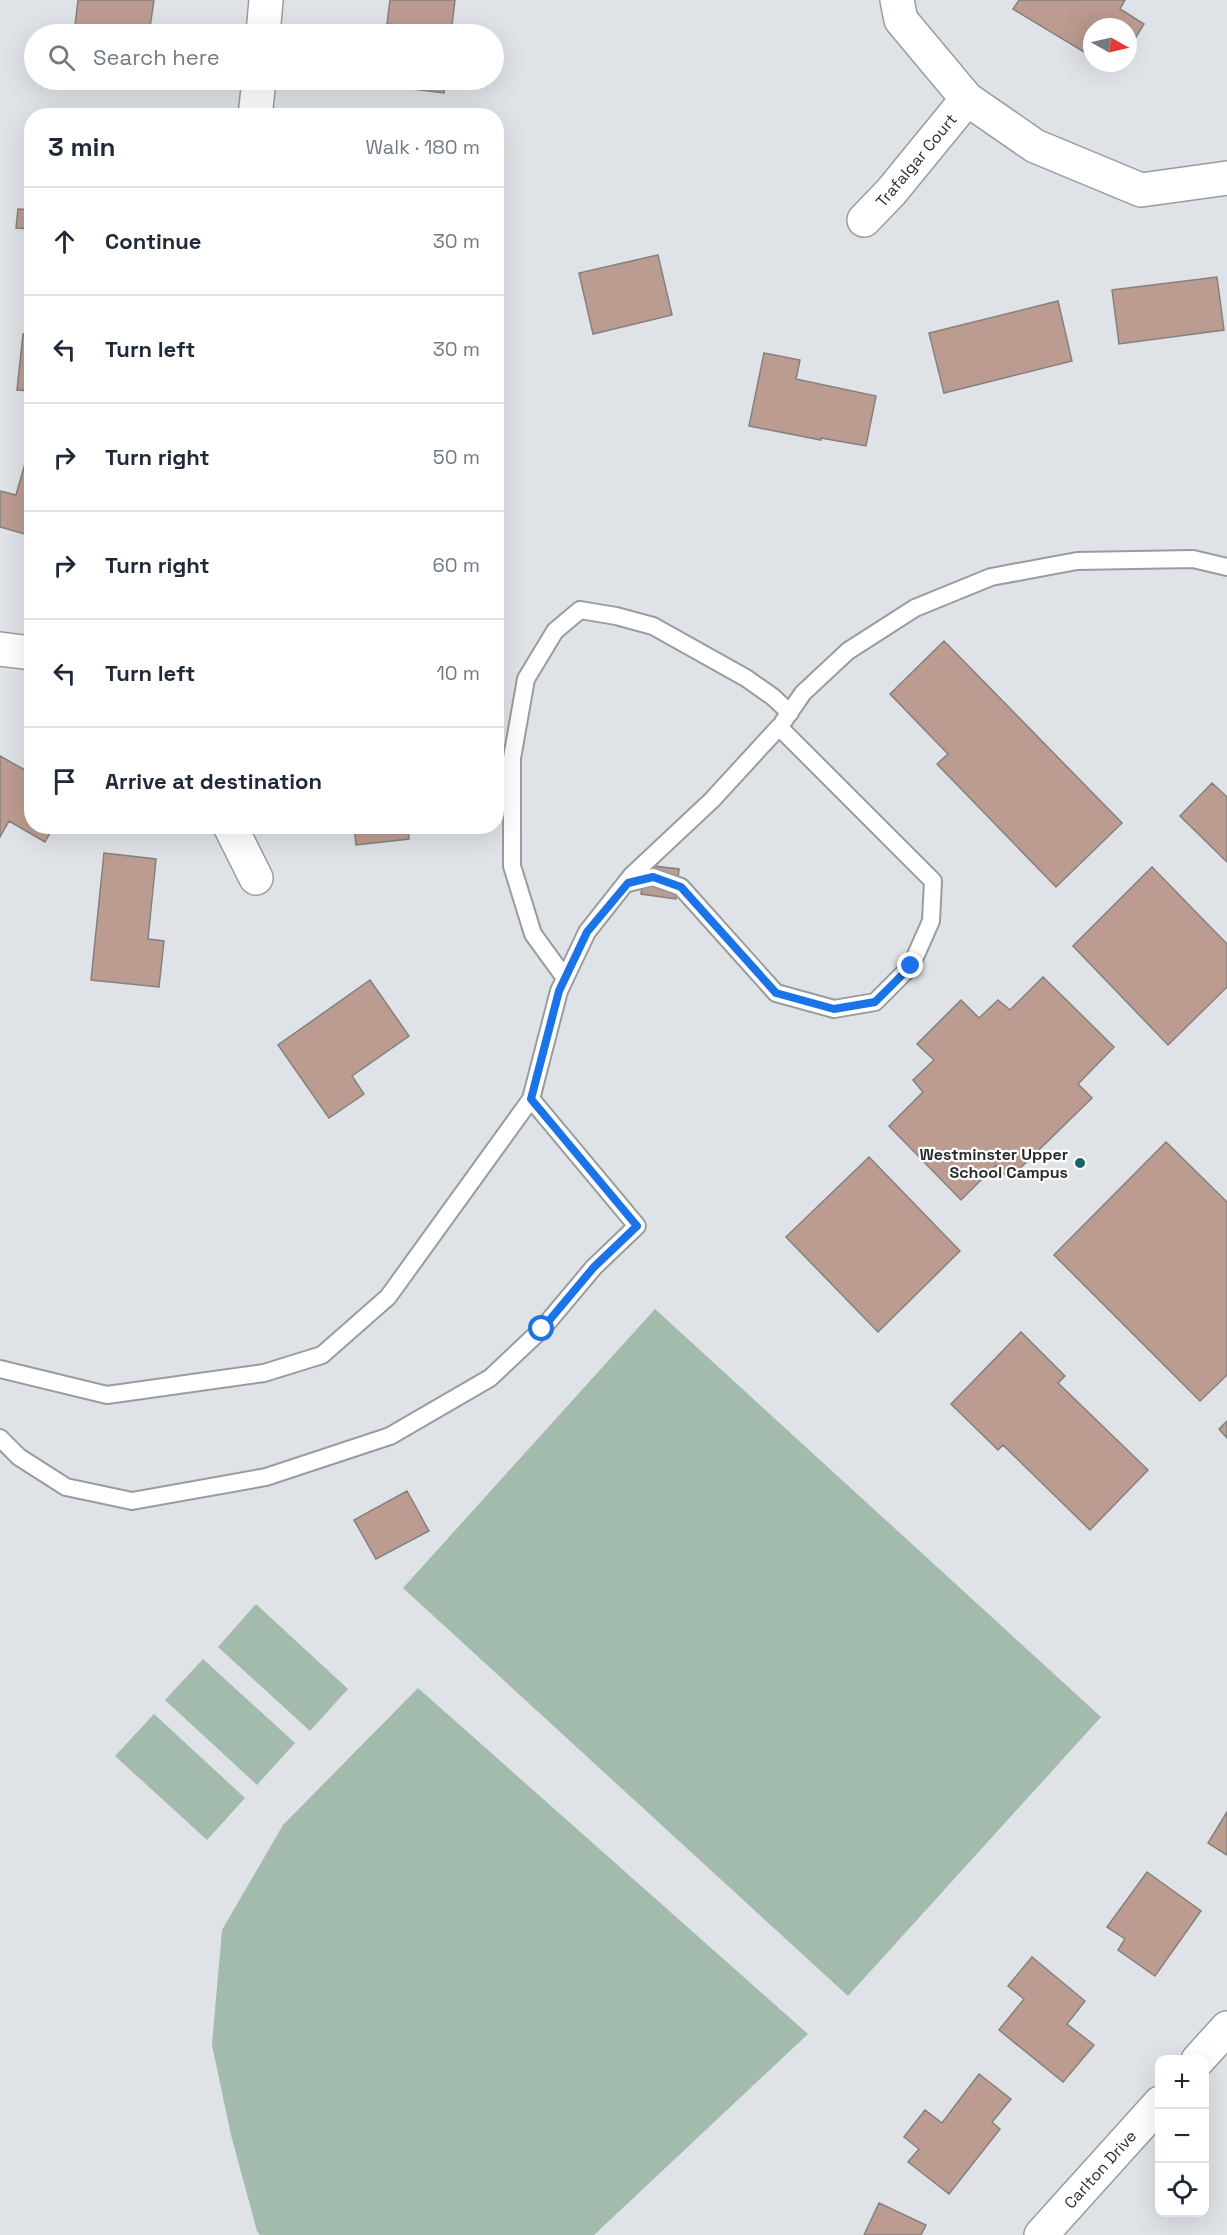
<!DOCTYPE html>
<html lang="en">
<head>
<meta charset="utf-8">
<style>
	:root { --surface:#fff; --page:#f2f2f3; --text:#1f2937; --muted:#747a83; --line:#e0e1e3 }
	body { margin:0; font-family:"Space Grotesk",sans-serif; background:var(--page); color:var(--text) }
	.controls { position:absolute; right:18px; bottom:18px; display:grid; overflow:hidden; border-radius:12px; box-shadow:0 6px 24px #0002 }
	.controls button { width:54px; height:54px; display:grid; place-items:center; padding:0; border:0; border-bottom:2px solid var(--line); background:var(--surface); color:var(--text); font:30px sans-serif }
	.compass { position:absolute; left:1083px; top:18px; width:54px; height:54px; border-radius:50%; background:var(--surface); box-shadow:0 6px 24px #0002; rotate:98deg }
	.stop { position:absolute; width:18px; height:18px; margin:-14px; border:4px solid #1a73e8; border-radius:50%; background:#fff }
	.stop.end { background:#1a73e8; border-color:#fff; box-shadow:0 2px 6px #0008 }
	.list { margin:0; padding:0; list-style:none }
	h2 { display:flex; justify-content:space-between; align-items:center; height:78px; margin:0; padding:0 24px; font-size:26px }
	h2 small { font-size:20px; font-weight:400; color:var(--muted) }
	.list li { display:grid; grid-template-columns:39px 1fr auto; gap:18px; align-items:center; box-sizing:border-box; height:108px; padding:0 24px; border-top:2px solid var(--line) }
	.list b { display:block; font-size:22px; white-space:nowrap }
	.list em { font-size:20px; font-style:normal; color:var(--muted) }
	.icon { flex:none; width:33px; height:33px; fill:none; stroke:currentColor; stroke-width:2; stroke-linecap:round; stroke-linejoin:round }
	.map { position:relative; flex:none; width:1227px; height:2235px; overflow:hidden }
	.search { position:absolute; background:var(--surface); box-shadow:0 6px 24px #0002; left:24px; top:24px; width:480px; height:66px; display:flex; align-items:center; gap:15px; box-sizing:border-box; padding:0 21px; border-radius:33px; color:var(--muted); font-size:22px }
	.panel { position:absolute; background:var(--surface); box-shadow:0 6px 24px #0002; left:24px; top:108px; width:480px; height:726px; border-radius:24px }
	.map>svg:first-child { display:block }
	.green { fill:#a2bbad }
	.building { fill:#bc9c90; stroke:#84807e; stroke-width:1.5 }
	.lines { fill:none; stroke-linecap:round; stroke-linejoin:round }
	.lane-casing { stroke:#999c9f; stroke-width:20 }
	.street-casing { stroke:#999c9f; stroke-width:36 }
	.lane { stroke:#fff; stroke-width:16 }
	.street { stroke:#fff; stroke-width:33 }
	.route { stroke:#1a73e8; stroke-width:8 }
	.poi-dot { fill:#176569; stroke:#fff; stroke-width:2 }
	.labels { text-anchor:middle; stroke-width:4.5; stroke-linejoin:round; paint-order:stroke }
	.street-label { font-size:16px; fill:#2a2b2c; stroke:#fff }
	.poi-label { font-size:16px; font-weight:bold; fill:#2a2b2c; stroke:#fff; text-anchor:end }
</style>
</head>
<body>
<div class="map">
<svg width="1227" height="2235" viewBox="0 0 1227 2235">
	<rect width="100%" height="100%" fill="#dfe2e6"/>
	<!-- green -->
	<path class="green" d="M 655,1309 L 1101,1717 L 848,1996 L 403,1588 Z
		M 256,1604 L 348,1689 L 310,1731 L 218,1647 Z
		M 203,1659 L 295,1743 L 257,1785 L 165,1700 Z
		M 418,1688 L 808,2034 L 594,2235 L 260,2235 L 257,2231 L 231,2135 L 212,2045 L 222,1930 L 283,1825 Z
		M 154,1714 L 245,1798 L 207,1840 L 115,1756 Z"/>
	<!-- building -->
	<path class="building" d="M 78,0 L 154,0 L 149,34 L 74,34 Z
		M 390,0 L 455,0 L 451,34 L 395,34 L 396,25 L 387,24 Z
		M 1019,0 L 1125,0 L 1120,9 L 1144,24 L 1128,50 L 1128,27 L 1092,27 L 1092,54 L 1089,55 L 1013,9 Z
		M 1106,63 L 1120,63 L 1116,69 Z
		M 111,80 L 144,80 L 143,84 Z
		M 390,80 L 446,80 L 444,93 L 389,86 Z
		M 18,209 L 32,210 L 32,229 L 16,228 Z
		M 658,255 L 672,315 L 593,334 L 579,273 Z
		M 1217,277 L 1224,330 L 1119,344 L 1112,290 Z
		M 1058,301 L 1072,361 L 944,393 L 929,333 Z
		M 23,334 L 32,335 L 32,391 L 17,390 Z
		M 764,353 L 800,360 L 796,379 L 876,396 L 866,446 L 821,438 L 821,440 L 749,426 Z
		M 32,439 L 32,536 L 0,527 L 0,491 L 16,495 Z
		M 944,641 L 1122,823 L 1056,887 L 937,764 L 948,754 L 890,694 Z
		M 0,756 L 32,774 L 32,826 L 54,826 L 45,842 L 9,821 L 0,837 Z
		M 1212,783 L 1227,797 L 1227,862 L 1180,816 Z
		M 354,826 L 408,826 L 409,839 L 356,845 Z
		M 104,853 L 156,859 L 148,939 L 164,941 L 159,987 L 91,980 Z
		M 645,865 L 679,869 L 676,899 L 641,894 Z
		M 1152,867 L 1227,944 L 1227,987 L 1168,1045 L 1073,946 Z
		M 1043,977 L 1114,1047 L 1078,1084 L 1092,1098 L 1009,1179 L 996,1165 L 961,1200 L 889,1126 L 923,1092 L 913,1080 L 934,1060 L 917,1044 L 961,1000 L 979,1018 L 998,1000 L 1010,1010 Z
		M 370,980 L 409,1036 L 352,1076 L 364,1094 L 329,1118 L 278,1045 Z
		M 1166,1142 L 1227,1202 L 1227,1375 L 1200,1401 L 1054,1255 Z
		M 869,1157 L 960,1251 L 878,1332 L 786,1237 Z
		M 1021,1332 L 1065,1376 L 1058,1383 L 1148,1470 L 1090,1530 L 1003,1445 L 998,1450 L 951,1404 Z
		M 1227,1421 L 1227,1438 L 1219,1429 Z
		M 407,1491 L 429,1531 L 376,1559 L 354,1520 Z
		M 1227,1812 L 1227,1855 L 1208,1843 Z
		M 1147,1872 L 1201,1911 L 1155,1976 L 1118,1950 L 1125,1939 L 1107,1927 Z
		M 1032,1957 L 1085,2001 L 1067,2024 L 1094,2045 L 1063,2082 L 999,2030 L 1024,1999 L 1008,1986 Z
		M 979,2074 L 1011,2099 L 992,2122 L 1000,2129 L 949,2194 L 908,2162 L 919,2149 L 904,2137 L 925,2110 L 942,2123 Z
		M 879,2203 L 926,2225 L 921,2235 L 864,2235 Z"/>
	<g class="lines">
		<!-- lane casing -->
		<g class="lane-casing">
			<path id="lane" d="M 783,722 L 803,693 L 848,651 L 915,608 L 991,577 L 1077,561 L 1193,559 L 1227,567
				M 565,978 L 533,934 L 512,866 L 512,758 L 526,679 L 555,631 L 580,610 L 616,616 L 653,626 L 746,678 L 773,697 L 790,713
				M 0,1369 L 107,1395 L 264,1373 L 322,1355 L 388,1297 L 531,1099 L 559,991 L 587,932 L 632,875 L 712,800 L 779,727 L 933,881 L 931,921 L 911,966 L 875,1002 L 834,1009 L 776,993 L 681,887 L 653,877 L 628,883
				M 0,1438 L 19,1457 L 66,1487 L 132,1501 L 266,1477 L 390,1436 L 490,1378 L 542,1329 L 594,1267 L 637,1226 L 531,1099"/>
		</g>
		<!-- street casing -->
		<g class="street-casing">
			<path id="street" d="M 897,0 L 901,20 L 967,99 L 1035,146 L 1141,190 L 1227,178
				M 263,34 L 266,0
				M 255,116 L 259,80
				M 864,220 L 891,192 L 967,99
				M 0,649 L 32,653
				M 230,826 L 256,878
				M 1198,2060 L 1227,2028
				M 1041,2235 L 1160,2103"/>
		</g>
		<!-- lane -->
		<use href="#lane" class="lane"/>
		<!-- street -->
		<use href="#street" class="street"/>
	</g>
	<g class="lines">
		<!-- route -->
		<path class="route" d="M 542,1329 L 594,1267 L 637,1226 L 531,1099 L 559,991 L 587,932 L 628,883 L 653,877 L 681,887 L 776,993 L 834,1009 L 875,1002 L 911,966"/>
	</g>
	<!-- markers -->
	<circle class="poi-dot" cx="1080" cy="1163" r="6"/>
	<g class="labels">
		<!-- street labels -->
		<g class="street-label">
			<text transform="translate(916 160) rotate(-50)" y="6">Trafalgar Court</text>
			<text transform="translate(1100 2169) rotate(-48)" y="6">Carlton Drive</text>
		</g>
		<!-- poi labels -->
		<g class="poi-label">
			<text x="1068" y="1160">Westminster Upper<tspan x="1068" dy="18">School Campus</tspan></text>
		</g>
	</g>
</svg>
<div class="controls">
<button>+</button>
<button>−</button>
<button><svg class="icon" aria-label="locate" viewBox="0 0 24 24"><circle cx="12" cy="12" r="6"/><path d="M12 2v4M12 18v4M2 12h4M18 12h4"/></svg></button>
</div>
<svg class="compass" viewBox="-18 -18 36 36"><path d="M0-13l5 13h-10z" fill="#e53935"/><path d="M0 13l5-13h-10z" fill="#747a83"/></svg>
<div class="stop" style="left:542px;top:1329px"></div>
<div class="stop end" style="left:911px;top:966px"></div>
<div class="search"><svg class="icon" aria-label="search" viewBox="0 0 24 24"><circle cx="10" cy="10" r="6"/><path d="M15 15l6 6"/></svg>Search here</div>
<section class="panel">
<h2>3 min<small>Walk · 180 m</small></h2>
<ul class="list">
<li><svg class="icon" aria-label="ahead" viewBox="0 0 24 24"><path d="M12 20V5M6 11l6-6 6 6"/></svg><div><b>Continue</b></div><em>30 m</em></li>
<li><svg class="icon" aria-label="left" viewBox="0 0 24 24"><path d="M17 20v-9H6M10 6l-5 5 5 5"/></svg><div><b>Turn left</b></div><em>30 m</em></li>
<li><svg class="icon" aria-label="right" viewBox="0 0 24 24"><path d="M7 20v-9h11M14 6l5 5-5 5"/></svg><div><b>Turn right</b></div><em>50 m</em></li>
<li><svg class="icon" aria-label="right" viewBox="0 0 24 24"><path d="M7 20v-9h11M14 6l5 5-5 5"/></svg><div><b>Turn right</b></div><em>60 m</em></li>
<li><svg class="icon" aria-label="left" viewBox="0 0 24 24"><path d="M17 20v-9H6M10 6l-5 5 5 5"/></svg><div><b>Turn left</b></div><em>10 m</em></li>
<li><svg class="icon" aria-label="arrive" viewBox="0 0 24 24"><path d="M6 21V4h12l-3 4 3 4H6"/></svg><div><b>Arrive at destination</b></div></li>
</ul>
</section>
</div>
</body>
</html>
